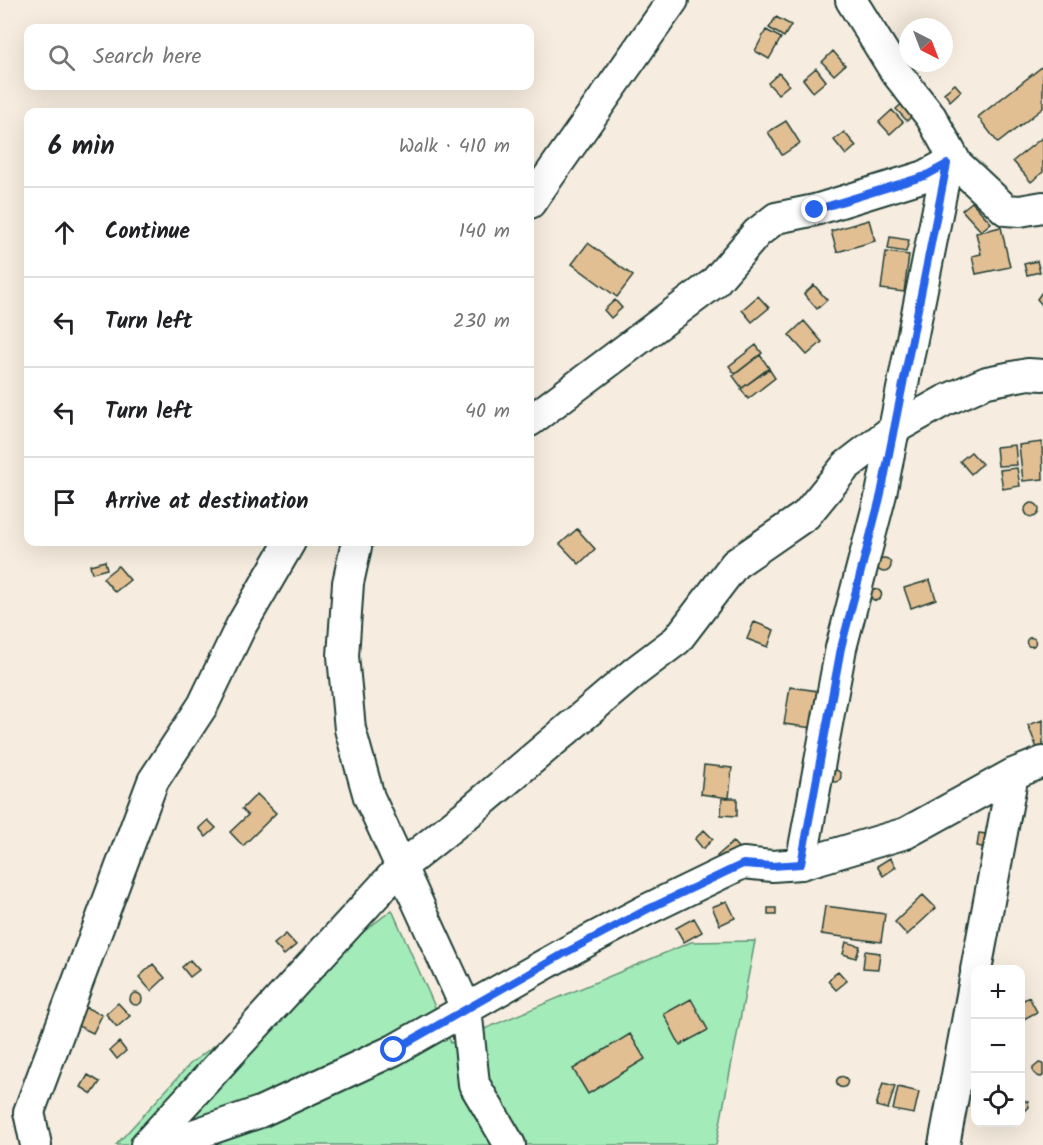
<!DOCTYPE html>
<html lang="en">
<head>
<meta charset="utf-8">
<style>
	:root { --surface:#fff; --page:#f2f2f2; --text:#202124; --muted:#757577; --line:#e0e0e0 }
	body { margin:0; font-family:Kalam,sans-serif; background:var(--page); color:var(--text) }
	.controls { position:absolute; right:18px; bottom:18px; display:grid; overflow:hidden; border-radius:12px; box-shadow:0 6px 24px #0002 }
	.controls button { width:54px; height:54px; display:grid; place-items:center; padding:0; border:0; border-bottom:2px solid var(--line); background:var(--surface); color:var(--text); font:30px sans-serif }
	.compass { position:absolute; left:899px; top:18px; width:54px; height:54px; border-radius:50%; background:var(--surface); box-shadow:0 6px 24px #0002; rotate:138deg }
	.stop { position:absolute; width:18px; height:18px; margin:-14px; border:4px solid #2563eb; border-radius:50%; background:#fff }
	.stop.end { background:#2563eb; border-color:#fff; box-shadow:0 2px 6px #0008 }
	.list { margin:0; padding:0; list-style:none }
	h2 { display:flex; justify-content:space-between; align-items:center; height:78px; margin:0; padding:0 24px; font-size:26px }
	h2 small { font-size:20px; font-weight:400; color:var(--muted) }
	.list li { display:grid; grid-template-columns:39px 1fr auto; gap:18px; align-items:center; box-sizing:border-box; height:90px; padding:0 24px; border-top:2px solid var(--line) }
	.list b { display:block; font-size:22px; white-space:nowrap }
	.list em { font-size:20px; font-style:normal; color:var(--muted) }
	.icon { flex:none; width:33px; height:33px; fill:none; stroke:currentColor; stroke-width:2; stroke-linecap:round; stroke-linejoin:round }
	.map { position:relative; flex:none; width:1043px; height:1145px; overflow:hidden }
	.search { position:absolute; background:var(--surface); box-shadow:0 6px 24px #0002; left:24px; top:24px; width:510px; height:66px; display:flex; align-items:center; gap:15px; box-sizing:border-box; padding:0 21px; border-radius:12px; color:var(--muted); font-size:22px }
	.panel { position:absolute; background:var(--surface); box-shadow:0 6px 24px #0002; left:24px; top:108px; width:510px; height:438px; border-radius:12px }
	.map>svg:first-child { display:block }
	.green { fill:#a3ebb8; stroke:#619476; stroke-width:1.5 }
	.building { fill:#e2be93; stroke:#1f3d34; stroke-width:1.5 }
	.lines { fill:none; stroke-linecap:round; stroke-linejoin:round }
	.minor-casing { stroke:#1f3d34; stroke-width:34 }
	.minor { stroke:#fff; stroke-width:30 }
	.route { stroke:#2563eb; stroke-width:8 }
</style>
</head>
<body>
<div class="map">
<svg width="1043" height="1145" viewBox="0 0 1043 1145">
	<rect width="100%" height="100%" fill="#f6ecdf"/>
	<filter id="ink" filterUnits="userSpaceOnUse"><feTurbulence type="fractalNoise" baseFrequency=".0167" numOctaves="2"/><feDisplacementMap in="SourceGraphic" scale="12" xChannelSelector="R" yChannelSelector="G"/><feConvolveMatrix kernelMatrix="1 2 1 2 8 2 1 2 1" color-interpolation-filters="sRGB"/></filter>
	<g filter="url(#ink)">
		<!-- green -->
		<path class="green" d="M 392,910 L 451,1043 L 691,942 L 755,941 L 716,1145 L 116,1145 L 190,1064 Z"/>
		<!-- building -->
		<path class="building" d="M 776,17 L 791,25 L 784,37 L 769,28 Z
			M 766,30 L 781,38 L 769,59 L 755,51 Z
			M 833,51 L 845,65 L 834,75 L 822,62 Z
			M 1043,66 L 1043,108 L 998,143 L 978,117 Z
			M 816,68 L 826,81 L 813,92 L 803,79 Z
			M 779,73 L 789,85 L 778,94 L 768,83 Z
			M 955,84 L 961,91 L 950,101 L 944,93 Z
			M 907,99 L 918,110 L 907,121 L 896,109 Z
			M 892,110 L 903,122 L 890,134 L 879,122 Z
			M 786,121 L 800,143 L 782,155 L 768,132 Z
			M 844,132 L 856,146 L 846,155 L 834,140 Z
			M 1043,137 L 1043,172 L 1031,182 L 1013,161 Z
			M 972,202 L 991,223 L 981,231 L 962,210 Z
			M 869,220 L 875,241 L 837,252 L 831,231 Z
			M 1001,227 L 1010,267 L 976,274 L 972,256 L 981,254 L 976,233 Z
			M 890,237 L 909,240 L 906,252 L 888,249 Z
			M 588,243 L 633,276 L 617,297 L 572,264 Z
			M 886,252 L 909,255 L 904,292 L 881,289 Z
			M 1037,261 L 1040,272 L 1027,275 L 1024,264 Z
			M 814,285 L 827,300 L 817,309 L 804,294 Z
			M 1042,292 L 1043,292 L 1043,306 L 1037,299 Z
			M 758,296 L 769,308 L 752,322 L 742,310 Z
			M 615,300 L 622,308 L 611,318 L 604,310 Z
			M 804,321 L 822,342 L 807,355 L 789,335 Z
			M 756,345 L 762,353 L 735,374 L 729,366 Z
			M 760,355 L 769,368 L 742,388 L 733,376 Z
			M 769,369 L 775,378 L 748,399 L 741,389 Z
			M 1042,442 L 1043,479 L 1023,481 L 1019,445 Z
			M 1015,445 L 1017,465 L 998,466 L 996,447 Z
			M 971,452 L 982,464 L 971,474 L 960,461 Z
			M 1017,468 L 1020,486 L 1003,489 L 1000,470 Z
			M1025 510a7 7 0 1 1 14 0a7 7 0 1 1-14 0Z
			M 577,529 L 595,549 L 579,564 L 560,544 Z
			M877 565a7 7 0 1 1 14 0a7 7 0 1 1-14 0Z
			M 105,561 L 107,569 L 92,573 L 90,565 Z
			M 118,566 L 130,580 L 115,592 L 103,578 Z
			M 930,580 L 936,599 L 911,608 L 904,588 Z
			M870.5 595a5.5 5.5 0 1 1 11 0a5.5 5.5 0 1 1-11 0Z
			M 754,622 L 774,630 L 768,647 L 747,639 Z
			M1026.5 642a4.5 4.5 0 1 1 9 0a4.5 4.5 0 1 1-9 0Z
			M 790,687 L 818,691 L 812,728 L 784,724 Z
			M 1043,720 L 1043,746 L 1037,748 L 1028,725 Z
			M 704,765 L 732,768 L 729,798 L 701,794 Z
			M829 776a6 6 0 1 1 12 0a6 6 0 1 1-12 0Z
			M 257,794 L 276,813 L 243,846 L 230,832 L 248,815 L 242,809 Z
			M 722,798 L 737,798 L 737,816 L 721,815 Z
			M 208,820 L 216,828 L 206,837 L 199,828 Z
			M 704,830 L 713,839 L 703,849 L 695,839 Z
			M 979,833 L 992,835 L 990,849 L 977,846 Z
			M 733,842 L 742,852 L 727,867 L 717,856 Z
			M 890,858 L 896,867 L 883,876 L 877,866 Z
			M 923,895 L 936,908 L 907,935 L 895,922 Z
			M 727,901 L 735,918 L 720,925 L 712,907 Z
			M 825,906 L 885,914 L 881,942 L 821,934 Z
			M 768,908 L 776,908 L 776,915 L 768,915 Z
			M 694,918 L 702,932 L 684,942 L 676,928 Z
			M 286,934 L 296,945 L 284,955 L 274,944 Z
			M 846,942 L 860,946 L 856,958 L 843,954 Z
			M 865,951 L 880,953 L 878,969 L 863,968 Z
			M 190,960 L 199,970 L 190,977 L 182,967 Z
			M 153,964 L 165,978 L 151,991 L 139,977 Z
			M 838,971 L 847,981 L 836,990 L 828,981 Z
			M130 999a6 6 0 1 1 12 0a6 6 0 1 1-12 0Z
			M 1029,997 L 1037,1012 L 1020,1021 L 1020,1002 Z
			M 691,999 L 708,1030 L 680,1045 L 664,1014 Z
			M 118,1003 L 130,1016 L 117,1027 L 106,1014 Z
			M 85,1007 L 102,1015 L 93,1033 L 76,1025 Z
			M 630,1034 L 645,1059 L 588,1094 L 573,1069 Z
			M 119,1042 L 126,1051 L 117,1059 L 110,1050 Z
			M 1039,1063 L 1043,1064 L 1043,1076 L 1041,1077 L 1037,1076 L 1033,1072 L 1033,1068 Z
			M 88,1075 L 100,1082 L 92,1094 L 81,1087 Z
			M836.5 1082a5.5 5.5 0 1 1 11 0a5.5 5.5 0 1 1-11 0Z
			M 883,1083 L 895,1086 L 888,1109 L 876,1106 Z
			M 898,1087 L 919,1092 L 914,1114 L 893,1110 Z
			M 1020,1099 L 1028,1102 L 1029,1107 L 1023,1113 L 1020,1113 Z"/>
		<g class="lines">
			<!-- minor casing -->
			<g class="minor-casing">
				<path id="minor" d="M 957,164 L 1006,210 L 1020,211 L 1043,207
					M 530,203 L 673,0
					M 530,421 L 714,283 L 757,233 L 776,218 L 815,210 L 925,176 L 947,164 L 957,164 L 931,117 L 895,71 L 851,0
					M 357,542 L 348,583 L 343,656 L 350,729 L 369,797 L 466,1008 L 474,1084 L 510,1145
					M 801,864 L 841,648 L 881,494 L 947,164
					M 976,970 L 1013,774
					M 36,1145 L 29,1112 L 153,781 L 203,705 L 241,626 L 290,542
					M 146,1145 L 400,868 L 472,810 L 636,671 L 677,640 L 735,564 L 806,515 L 846,466 L 894,429 L 944,401 L 987,382 L 1028,374 L 1043,375
					M 164,1145 L 260,1112 L 394,1050 L 565,953 L 646,910 L 743,863 L 772,866 L 801,864 L 906,833 L 1013,774 L 1043,762
					M 944,1145 L 976,974"/>
			</g>
			<!-- minor -->
			<use href="#minor" class="minor"/>
		</g>
	</g>
	<g class="lines" filter="url(#ink)">
		<!-- route -->
		<path class="route" d="M 394,1050 L 565,953 L 646,910 L 743,864 L 772,866 L 801,864 L 841,648 L 881,494 L 947,164 L 925,176 L 815,210"/>
	</g>
</svg>
<div class="controls">
<button>+</button>
<button>−</button>
<button><svg class="icon" aria-label="locate" viewBox="0 0 24 24"><circle cx="12" cy="12" r="6"/><path d="M12 2v4M12 18v4M2 12h4M18 12h4"/></svg></button>
</div>
<svg class="compass" viewBox="-18 -18 36 36"><path d="M0-13l5 13h-10z" fill="#e53935"/><path d="M0 13l5-13h-10z" fill="#757577"/></svg>
<div class="stop" style="left:394px;top:1050px"></div>
<div class="stop end" style="left:815px;top:210px"></div>
<div class="search"><svg class="icon" aria-label="search" viewBox="0 0 24 24"><circle cx="10" cy="10" r="6"/><path d="M15 15l6 6"/></svg>Search here</div>
<section class="panel">
<h2>6 min<small>Walk · 410 m</small></h2>
<ul class="list">
<li><svg class="icon" aria-label="ahead" viewBox="0 0 24 24"><path d="M12 20V5M6 11l6-6 6 6"/></svg><div><b>Continue</b></div><em>140 m</em></li>
<li><svg class="icon" aria-label="left" viewBox="0 0 24 24"><path d="M17 20v-9H6M10 6l-5 5 5 5"/></svg><div><b>Turn left</b></div><em>230 m</em></li>
<li><svg class="icon" aria-label="left" viewBox="0 0 24 24"><path d="M17 20v-9H6M10 6l-5 5 5 5"/></svg><div><b>Turn left</b></div><em>40 m</em></li>
<li><svg class="icon" aria-label="arrive" viewBox="0 0 24 24"><path d="M6 21V4h12l-3 4 3 4H6"/></svg><div><b>Arrive at destination</b></div></li>
</ul>
</section>
</div>
</body>
</html>
